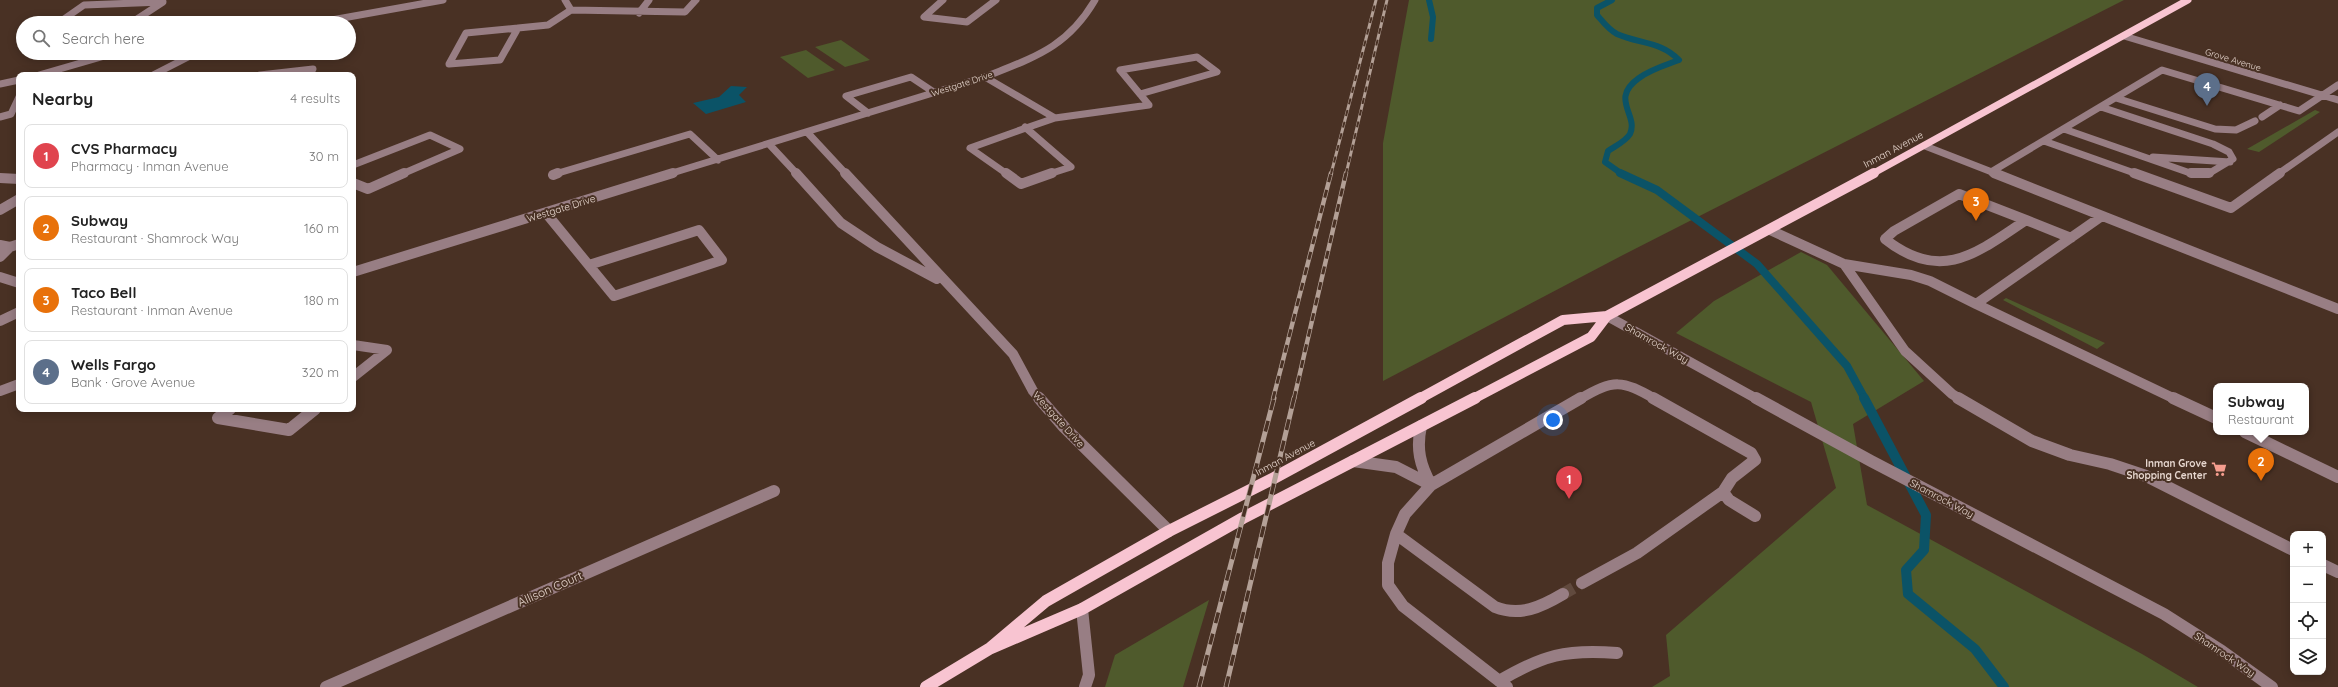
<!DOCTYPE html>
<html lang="en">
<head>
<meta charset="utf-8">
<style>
	:root { --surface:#fff; --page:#f2f2f2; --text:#222; --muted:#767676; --line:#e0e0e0; --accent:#1a73e8 }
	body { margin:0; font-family:Quicksand,sans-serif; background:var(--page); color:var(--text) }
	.controls { position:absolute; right:12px; bottom:12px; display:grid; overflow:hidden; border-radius:8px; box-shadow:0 2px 10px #0003 }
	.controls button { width:36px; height:36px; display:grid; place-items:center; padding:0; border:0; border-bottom:1px solid var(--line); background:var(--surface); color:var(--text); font:20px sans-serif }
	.you { position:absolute; left:1553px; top:420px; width:14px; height:14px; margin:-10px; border:3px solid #fff; border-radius:50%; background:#1a73e8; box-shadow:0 0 0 6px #1a73e833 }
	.badge { display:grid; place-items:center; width:26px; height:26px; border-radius:50%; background:var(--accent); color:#fff; font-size:13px; font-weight:700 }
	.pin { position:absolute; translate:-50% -33px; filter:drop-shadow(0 1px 2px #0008) }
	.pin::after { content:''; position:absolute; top:21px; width:14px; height:12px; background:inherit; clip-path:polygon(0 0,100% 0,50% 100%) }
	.popup { position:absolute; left:2213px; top:383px; width:96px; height:52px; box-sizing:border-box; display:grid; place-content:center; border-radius:8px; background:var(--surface); filter:drop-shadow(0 1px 3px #0005); font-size:13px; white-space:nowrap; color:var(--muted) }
	.popup b { font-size:15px; color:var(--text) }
	.popup::after { content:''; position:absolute; left:50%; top:100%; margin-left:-8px; border:8px solid transparent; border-top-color:var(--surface) }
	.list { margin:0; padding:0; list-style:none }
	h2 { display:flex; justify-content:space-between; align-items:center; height:52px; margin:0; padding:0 16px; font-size:17px }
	h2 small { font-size:13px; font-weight:400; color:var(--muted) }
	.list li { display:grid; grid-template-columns:26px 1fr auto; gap:12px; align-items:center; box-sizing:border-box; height:64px; margin:0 8px 8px; padding:0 8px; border:1px solid var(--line); border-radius:8px }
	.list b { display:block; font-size:15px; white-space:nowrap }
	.list p { margin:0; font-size:13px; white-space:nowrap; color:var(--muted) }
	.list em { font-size:13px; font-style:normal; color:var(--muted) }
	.icon { flex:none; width:22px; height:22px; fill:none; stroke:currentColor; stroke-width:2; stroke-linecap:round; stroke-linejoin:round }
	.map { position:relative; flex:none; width:2338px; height:687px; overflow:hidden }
	.search { position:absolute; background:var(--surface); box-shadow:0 2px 10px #0003; left:16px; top:16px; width:340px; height:44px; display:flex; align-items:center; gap:10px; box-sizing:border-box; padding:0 14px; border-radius:22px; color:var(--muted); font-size:15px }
	.panel { position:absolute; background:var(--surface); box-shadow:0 2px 10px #0003; left:16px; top:72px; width:340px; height:340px; border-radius:8px }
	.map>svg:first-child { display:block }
	.green { fill:#4f5a2c }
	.water { fill:#0b5367 }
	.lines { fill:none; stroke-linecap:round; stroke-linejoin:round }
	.stream-far2 { stroke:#0b5367; stroke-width:6 }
	.stream-far1 { stroke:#0b5367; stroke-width:8 }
	.stream { stroke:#0b5367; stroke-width:10 }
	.minor-tunnel { stroke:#614a3e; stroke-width:12; stroke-dasharray:12 6; stroke-linecap:butt }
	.minor-far2 { stroke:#987e84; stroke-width:7 }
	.minor-far1 { stroke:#987e84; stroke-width:10 }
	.minor { stroke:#987e84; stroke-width:12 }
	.major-far2 { stroke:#f8c4d1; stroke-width:7 }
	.major-far1 { stroke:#f8c4d1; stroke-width:10 }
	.major { stroke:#f8c4d1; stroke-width:12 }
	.rail-far2-casing { stroke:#b3a096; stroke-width:3 }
	.rail-far1-casing { stroke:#b3a096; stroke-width:4.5 }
	.rail-casing { stroke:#b3a096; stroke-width:5 }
	.rail-far2 { stroke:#493124; stroke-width:2; stroke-dasharray:6; stroke-linecap:butt }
	.rail-far1 { stroke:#493124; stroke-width:3; stroke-dasharray:8; stroke-linecap:butt }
	.rail { stroke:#493124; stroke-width:3.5; stroke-dasharray:11; stroke-linecap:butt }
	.labels { text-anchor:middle; stroke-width:4; stroke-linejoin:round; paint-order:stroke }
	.far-street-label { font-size:9px; fill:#e7d7cf; stroke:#493124 }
	.street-label { font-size:10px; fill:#e7d7cf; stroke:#493124 }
	.poi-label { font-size:10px; font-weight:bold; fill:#e7d7cf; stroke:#493124; text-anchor:end }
	.near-street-label { font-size:12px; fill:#e7d7cf; stroke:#493124 }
</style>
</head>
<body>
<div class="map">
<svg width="2338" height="687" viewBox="0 0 2338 687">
	<rect width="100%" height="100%" fill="#493124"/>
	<!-- green -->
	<path class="green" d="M 1409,0 L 2124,0 L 1623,255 L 1383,381 L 1383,143 Z
		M 841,40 L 870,60 L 845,67 L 815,47 Z
		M 806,50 L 835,70 L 808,78 L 780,57 Z
		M 2315,110 L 2320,112 L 2259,152 L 2247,149 Z
		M 1801,252 L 1827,265 L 1924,381 L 1853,424 L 1867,505 L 2142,654 L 2198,687 L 1652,687 L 1670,676 L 1666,635 L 1836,488 L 1811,402 L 1676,333 L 1714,301 Z
		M 2006,298 L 2105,343 L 2097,349 L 2003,300 Z
		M 1209,600 L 1183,687 L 1105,687 L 1115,655 Z"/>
	<!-- water -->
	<path class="water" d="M 731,86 L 747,87 L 739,95 L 746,102 L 706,114 L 693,103 L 719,97 Z"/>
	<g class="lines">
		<!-- stream-far2 -->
		<path class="stream-far2" d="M 1429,0 L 1433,17 L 1431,39
			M 1612,0 L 1597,8 L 1597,15 C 1603,22 1609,30 1617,34 C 1639,44 1661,41 1679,60 C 1666,65 1651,69 1639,78 C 1609,99 1639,115 1630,134 C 1625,142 1615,146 1608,151 L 1605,162 L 1622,174"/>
		<!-- stream-far1 -->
		<path class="stream-far1" d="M 1620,173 L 1657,190 L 1757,264 L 1847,366 L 1865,399"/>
		<!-- stream -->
		<path class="stream" d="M 1864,398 L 1926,515 L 1924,550 L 1906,570 L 1908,594 L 1975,649 L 2004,687"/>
		<!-- minor-tunnel -->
		<path class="minor-tunnel" d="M 1563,594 L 1582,583"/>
		<!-- minor-far2 -->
		<path class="minor-far2" d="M 943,0 L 924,17 L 967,22 L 996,0
			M 163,2 L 131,23 L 64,19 L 84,5 Z
			M 571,10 L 685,12 L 696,0
			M 639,13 L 649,0
			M 315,23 L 443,0
			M 518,28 L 500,60 L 449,64 L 466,33 Z
			M 518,28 L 548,25 L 571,10 L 565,0
			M 2124,36 L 2338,100
			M 39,75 L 115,53
			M 153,75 L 196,53
			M 260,75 L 313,69 L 309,75
			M 985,77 L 1055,118 L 1026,128
			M 0,84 L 19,80
			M 2116,98 L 2215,129 L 2236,130 L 2255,121
			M 868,113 L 846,96 L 911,77 L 935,93
			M 0,117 L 11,114 L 19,97
			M 2262,117 L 2280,105
			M 1055,118 L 1149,105 L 1120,70 L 1197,57 L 1217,72 L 1140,94
			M 1025,127 L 1026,128
			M 1026,128 L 1071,167 L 1049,174
			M 2064,129 L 2193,174 L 2208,174 L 2233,159 L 2229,152 L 2213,144 L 2101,107
			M 807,132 L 846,174
			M 2044,141 L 2137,174
			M 769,144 L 797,174
			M 1925,146 L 1997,174
			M 2153,157 L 2230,162
			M 353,165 L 430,135 L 460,149 L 402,174
			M 1991,172 L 2162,70 L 2299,111 L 2338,85
			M 555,174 L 690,134 L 718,160
			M 669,174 L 985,77 C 1034,57 1067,48 1095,0
			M 1007,174 L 970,148 L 1026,128
			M 2278,174 L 2338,132"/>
		<!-- minor-far1 -->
		<path class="minor-far1" d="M 796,173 L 841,223 L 877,247 L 937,279
			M 845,173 L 1013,354 L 1033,391 L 1040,399
			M 1006,173 L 1021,184 L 1052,173
			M 1994,173 L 2338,309
			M 2134,173 L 2231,208 L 2280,173
			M 2191,173 L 2209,173
			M 553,175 L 558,173
			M 0,178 L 19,179
			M 353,183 L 368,189 L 404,173
			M 1959,194 L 2026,220 C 1976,254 1940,283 1885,239 L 1894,231 Z
			M 0,210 L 19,199
			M 546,213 L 614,296 L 722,260 L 699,230 L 589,265
			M 2102,216 L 1976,304 L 2175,399
			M 2026,220 L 2071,238
			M 1770,230 L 1844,264 L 1911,275 L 1930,281 L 1976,304
			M 0,245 L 10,247 L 19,244
			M 0,257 L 10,247
			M 1844,264 L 1905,351 L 1952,394 L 1960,399
			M 353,272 L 673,173
			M 0,277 L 19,283
			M 1607,316 L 1757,399
			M 0,321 L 19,312
			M 353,345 L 387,350 L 353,377
			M 0,391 L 19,384
			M 1580,399 C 1614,379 1622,380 1655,399"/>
		<!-- minor -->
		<path class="minor" d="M 1039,398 L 1064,427 L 1169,531
			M 1653,398 L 1751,453 L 1755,460 L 1732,478 L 1723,492 L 1729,500 L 1755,516
			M 1756,398 L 1871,461 L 2164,614 L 2222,651 L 2272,687
			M 1958,398 L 2032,441 L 2070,455 L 2110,464 L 2146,476 L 2293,550
			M 2173,398 L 2216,418
			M 230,409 L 218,418 L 289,430 L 315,409
			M 1421,426 C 1416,449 1420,465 1431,485
			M 2245,432 L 2338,477
			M 1353,461 L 1396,467 L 1431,485
			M 1396,534 L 1495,607 C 1520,617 1541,607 1563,594
			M 2323,565 L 2338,572
			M 1582,583 L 1637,553 L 1723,492
			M 1082,609 L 1089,675 L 1085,687
			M 1499,681 C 1543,655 1566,649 1617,653
			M 326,687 L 774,491
			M 1507,687 L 1403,606 L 1388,585 L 1388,563 L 1396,534 L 1405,514 L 1431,485 L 1581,398"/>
		<!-- major-far2 -->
		<path class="major-far2" d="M 1872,174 L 2188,0"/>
		<!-- major-far1 -->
		<path class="major-far1" d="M 1419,399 L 1563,320 L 1607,316 L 1874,173
			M 1473,399 L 1591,337 L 1607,316"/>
		<!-- major -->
		<path class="major" d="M 989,649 L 1046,601 L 1169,531 L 1274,478 L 1421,398
			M 926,687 L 989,649 L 1082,609 L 1243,518 L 1475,398"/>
		<!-- rail-far2 casing -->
		<g class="rail-far2-casing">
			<path id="rail-far2" d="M 1331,174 L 1376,0
				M 1346,174 L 1387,0"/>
		</g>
		<!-- rail-far1 casing -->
		<g class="rail-far1-casing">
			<path id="rail-far1" d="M 1273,399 L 1331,173
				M 1294,399 L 1346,173"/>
		</g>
		<!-- rail casing -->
		<g class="rail-casing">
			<path id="rail" d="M 1199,687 L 1274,398
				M 1226,687 L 1294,398"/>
		</g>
		<!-- rail-far2 -->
		<use href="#rail-far2" class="rail-far2"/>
		<!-- rail-far1 -->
		<use href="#rail-far1" class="rail-far1"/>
		<!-- rail -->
		<use href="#rail" class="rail"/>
	</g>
	<!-- icons -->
	<defs>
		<g id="supermarket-bare" transform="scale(1.2)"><path d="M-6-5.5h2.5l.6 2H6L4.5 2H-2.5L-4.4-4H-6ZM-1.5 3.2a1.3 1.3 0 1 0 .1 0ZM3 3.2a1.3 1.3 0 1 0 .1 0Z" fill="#f59d8e" stroke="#493124" stroke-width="2.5" paint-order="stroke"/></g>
	</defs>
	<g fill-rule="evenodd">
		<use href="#supermarket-bare" x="2219" y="469"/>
	</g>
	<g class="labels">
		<!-- far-street labels -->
		<g class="far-street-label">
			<text transform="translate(2233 60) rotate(17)" y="3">Grove Avenue</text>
			<text transform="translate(962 84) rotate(-18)" y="3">Westgate Drive</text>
		</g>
		<!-- street labels -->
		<g class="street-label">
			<text transform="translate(1893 149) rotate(-28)" y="4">Inman Avenue</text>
			<text transform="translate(561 208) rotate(-17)" y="4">Westgate Drive</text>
			<text transform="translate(1657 343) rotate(29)" y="4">Shamrock Way</text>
			<text transform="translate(1059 419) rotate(48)" y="4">Westgate Drive</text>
			<text transform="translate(1285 457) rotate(-28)" y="4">Inman Avenue</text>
			<text transform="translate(1942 498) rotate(28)" y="4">Shamrock Way</text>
			<text transform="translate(2225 654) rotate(34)" y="4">Shamrock Way</text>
		</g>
		<!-- poi labels -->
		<g class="poi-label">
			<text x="2207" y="467">Inman Grove<tspan x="2207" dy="12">Shopping Center</tspan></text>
		</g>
		<!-- near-street labels -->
		<g class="near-street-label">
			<text transform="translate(550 589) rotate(-24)" y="4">Allison Court</text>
		</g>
	</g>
</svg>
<div class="controls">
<button>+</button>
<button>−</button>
<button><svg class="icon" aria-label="locate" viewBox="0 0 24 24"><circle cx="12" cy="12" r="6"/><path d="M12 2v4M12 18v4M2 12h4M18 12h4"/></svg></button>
<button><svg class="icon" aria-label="layers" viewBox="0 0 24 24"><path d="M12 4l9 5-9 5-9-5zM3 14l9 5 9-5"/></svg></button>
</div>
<div class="you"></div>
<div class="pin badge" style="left:1569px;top:499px;background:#e0444e">1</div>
<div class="pin badge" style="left:2261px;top:481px;background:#e8710a">2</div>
<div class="popup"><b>Subway</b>Restaurant</div>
<div class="pin badge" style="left:1976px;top:221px;background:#e8710a">3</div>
<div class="pin badge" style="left:2207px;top:106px;background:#5c6f8a">4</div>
<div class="search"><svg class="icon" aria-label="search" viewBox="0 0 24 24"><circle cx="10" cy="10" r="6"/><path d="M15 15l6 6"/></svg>Search here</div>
<section class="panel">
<h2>Nearby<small>4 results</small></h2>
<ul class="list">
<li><span class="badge" style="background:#e0444e">1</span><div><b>CVS Pharmacy</b><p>Pharmacy · Inman Avenue</p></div><em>30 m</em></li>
<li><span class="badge" style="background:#e8710a">2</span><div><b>Subway</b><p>Restaurant · Shamrock Way</p></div><em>160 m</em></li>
<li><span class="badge" style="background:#e8710a">3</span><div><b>Taco Bell</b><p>Restaurant · Inman Avenue</p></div><em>180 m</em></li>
<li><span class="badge" style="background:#5c6f8a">4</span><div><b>Wells Fargo</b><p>Bank · Grove Avenue</p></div><em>320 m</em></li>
</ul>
</section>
</div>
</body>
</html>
